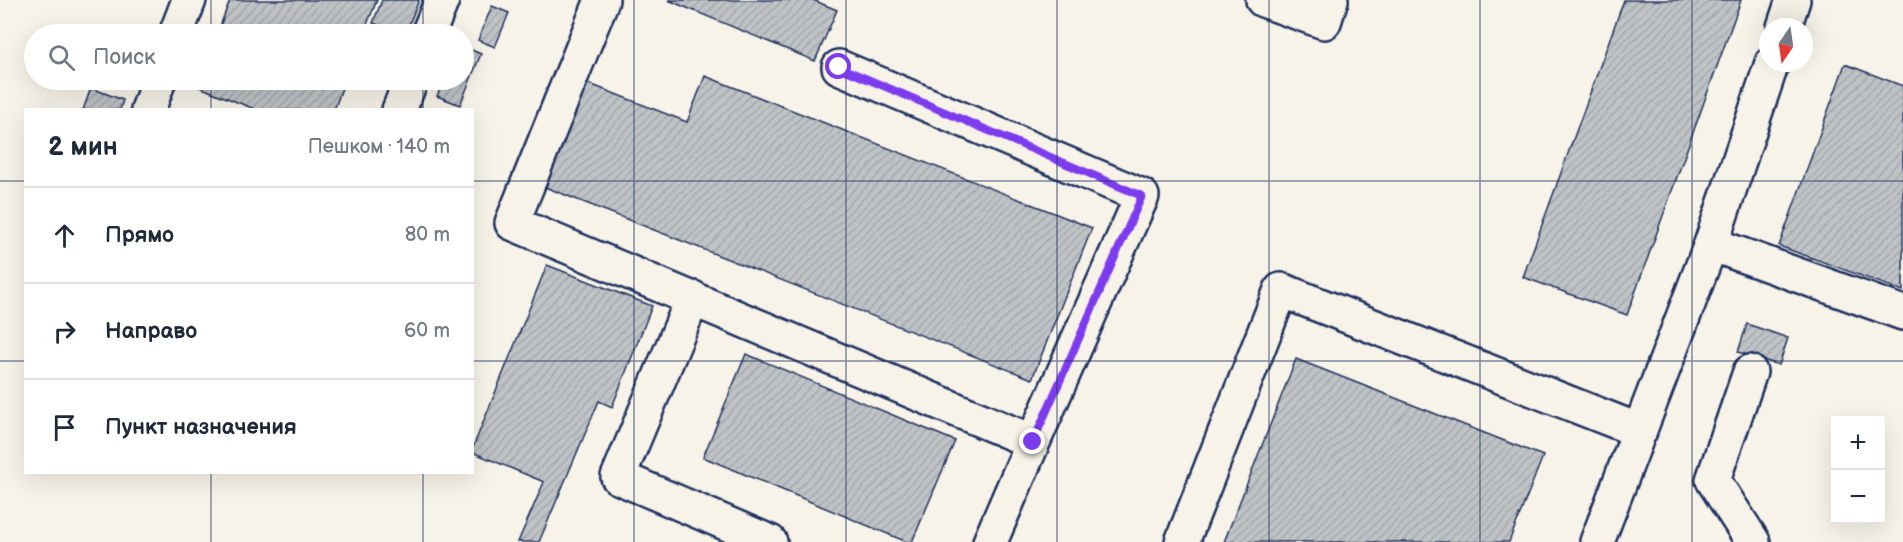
<!DOCTYPE html>
<html lang="ru">
<head>
<meta charset="utf-8">
<style>
	:root { --surface:#fff; --page:#f6f6f7; --text:#1f2937; --muted:#747a83; --line:#e0e1e3 }
	body { margin:0; font-family:"Balsamiq Sans",sans-serif; background:var(--page); color:var(--text) }
	.controls { position:absolute; right:18px; bottom:18px; display:grid; overflow:hidden; border-radius:0px; box-shadow:0 6px 24px #0002 }
	.controls button { width:54px; height:54px; display:grid; place-items:center; padding:0; border:0; border-bottom:2px solid var(--line); background:var(--surface); color:var(--text); font:30px sans-serif }
	.compass { position:absolute; left:1759px; top:18px; width:54px; height:54px; border-radius:50%; background:var(--surface); box-shadow:0 6px 24px #0002; rotate:193deg }
	.stop { position:absolute; width:18px; height:18px; margin:-14px; border:4px solid #7c3aed; border-radius:50%; background:#fff }
	.stop.end { background:#7c3aed; border-color:#fff; box-shadow:0 2px 6px #0008 }
	.list { margin:0; padding:0; list-style:none }
	h2 { display:flex; justify-content:space-between; align-items:center; height:78px; margin:0; padding:0 24px; font-size:26px }
	h2 small { font-size:20px; font-weight:400; color:var(--muted) }
	.list li { display:grid; grid-template-columns:39px 1fr auto; gap:18px; align-items:center; box-sizing:border-box; height:96px; padding:0 24px; border-top:2px solid var(--line) }
	.list b { display:block; font-size:22px; white-space:nowrap }
	.list em { font-size:20px; font-style:normal; color:var(--muted) }
	.icon { flex:none; width:33px; height:33px; fill:none; stroke:currentColor; stroke-width:2; stroke-linecap:round; stroke-linejoin:round }
	.map { position:relative; flex:none; width:1903px; height:542px; overflow:hidden }
	.search { position:absolute; background:var(--surface); box-shadow:0 6px 24px #0002; left:24px; top:24px; width:450px; height:66px; display:flex; align-items:center; gap:15px; box-sizing:border-box; padding:0 21px; border-radius:33px; color:var(--muted); font-size:22px }
	.panel { position:absolute; background:var(--surface); box-shadow:0 6px 24px #0002; left:24px; top:108px; width:450px; height:366px; border-radius:0px }
	.map>svg:first-child { display:block }
	.building { fill:url(#building-hatch); stroke:#1b2f5e; stroke-width:1.5 }
	.lines { fill:none; stroke-linecap:round; stroke-linejoin:round }
	.minor-casing { stroke:#1b2f5e; stroke-width:38 }
	.minor { stroke:#f7f3e8; stroke-width:33 }
	.route { stroke:#7c3aed; stroke-width:8 }
	.grid { fill:none; stroke:#1b2f5e; stroke-width:1.5; stroke-opacity:0.55 }
</style>
</head>
<body>
<div class="map">
<svg width="1903" height="542" viewBox="0 0 1903 542">
	<defs>
		<pattern id="building-hatch" width="6" height="6" patternUnits="userSpaceOnUse" patternTransform="scale(1.5)"><rect width="6" height="6" fill="#c0c3c5"/><path d="M-1 1l2-2M0 6l6-6M5 7l2-2" fill="none" stroke="#a4a8ac"/></pattern>
	</defs>
	<rect width="100%" height="100%" fill="#f7f3e8"/>
	<filter id="ink" filterUnits="userSpaceOnUse"><feTurbulence type="fractalNoise" baseFrequency=".0167" numOctaves="2"/><feDisplacementMap in="SourceGraphic" scale="12" xChannelSelector="R" yChannelSelector="G"/><feConvolveMatrix kernelMatrix="1 2 1 2 8 2 1 2 1" color-interpolation-filters="sRGB"/></filter>
	<g filter="url(#ink)">
		<!-- building -->
		<path class="building" d="M 230,0 L 377,0 L 363,34 L 217,34 Z
			M 382,0 L 419,0 L 405,34 L 373,23 Z
			M 668,0 L 813,0 L 837,10 L 815,61 Z
			M 1624,0 L 1741,0 L 1627,315 L 1523,277 Z
			M 492,6 L 509,13 L 495,47 L 478,40 Z
			M 373,26 L 395,34 L 370,34 Z
			M 464,47 L 481,54 L 460,105 L 437,96 L 444,80 L 464,80 Z
			M 1845,64 L 1903,86 L 1903,291 L 1779,246 Z
			M 705,76 L 1092,228 L 1032,379 L 540,185 L 582,81 L 687,122 Z
			M 199,80 L 345,80 L 334,110 L 257,110 L 197,86 Z
			M 91,88 L 123,100 L 120,110 L 83,110 Z
			M 547,265 L 652,306 L 612,407 L 599,401 L 539,542 L 518,542 L 544,482 L 472,452 L 472,450 Z
			M 1747,324 L 1788,338 L 1779,365 L 1738,352 Z
			M 746,354 L 955,441 L 912,542 L 907,542 L 703,457 Z
			M 1296,359 L 1543,456 L 1509,542 L 1224,542 Z"/>
		<g class="lines">
			<!-- minor casing -->
			<g class="minor-casing">
				<path id="minor" d="M 602,0 L 512,223 L 1033,442 L 1142,196 L 839,67
					M 1263,0 L 1324,22 L 1331,0
					M 1784,27 L 1793,0
					M 176,34 L 189,0
					M 428,34 L 442,0
					M 1772,63 L 1711,244 L 1903,313
					M 148,110 L 159,80
					M 399,110 L 411,80
					M 693,298 L 618,477 L 770,542
					M 1750,372 L 1713,480 L 1753,542
					M 990,542 L 1033,442
					M 1182,542 L 1281,290 L 1640,431
					M 1597,542 L 1711,244"/>
			</g>
			<!-- minor -->
			<use href="#minor" class="minor"/>
		</g>
	</g>
	<g class="lines" filter="url(#ink)">
		<!-- route -->
		<path class="route" d="M 839,67 L 1142,196 L 1033,442"/>
	</g>
	<!-- grid -->
	<path class="grid" d="M 211,0 L 211,34M 423,0 L 423,34M 634,0 L 634,542M 846,0 L 846,542M 1057,0 L 1057,542M 1269,0 L 1269,542M 1480,0 L 1480,542M 1692,0 L 1692,542M 211,80 L 211,110M 423,80 L 423,110M 0,181 L 26,181M 472,181 L 1903,181M 0,361 L 26,361M 472,361 L 1903,361M 211,472 L 211,542M 423,472 L 423,542"/>
</svg>
<div class="controls">
<button>+</button>
<button>−</button>
</div>
<svg class="compass" viewBox="-18 -18 36 36"><path d="M0-13l5 13h-10z" fill="#e53935"/><path d="M0 13l5-13h-10z" fill="#747a83"/></svg>
<div class="stop" style="left:839px;top:67px"></div>
<div class="stop end" style="left:1033px;top:442px"></div>
<div class="search"><svg class="icon" aria-label="search" viewBox="0 0 24 24"><circle cx="10" cy="10" r="6"/><path d="M15 15l6 6"/></svg>Поиск</div>
<section class="panel">
<h2>2 мин<small>Пешком · 140 m</small></h2>
<ul class="list">
<li><svg class="icon" aria-label="ahead" viewBox="0 0 24 24"><path d="M12 20V5M6 11l6-6 6 6"/></svg><div><b>Прямо</b></div><em>80 m</em></li>
<li><svg class="icon" aria-label="right" viewBox="0 0 24 24"><path d="M7 20v-9h11M14 6l5 5-5 5"/></svg><div><b>Направо</b></div><em>60 m</em></li>
<li><svg class="icon" aria-label="arrive" viewBox="0 0 24 24"><path d="M6 21V4h12l-3 4 3 4H6"/></svg><div><b>Пункт назначения</b></div></li>
</ul>
</section>
</div>
</body>
</html>
